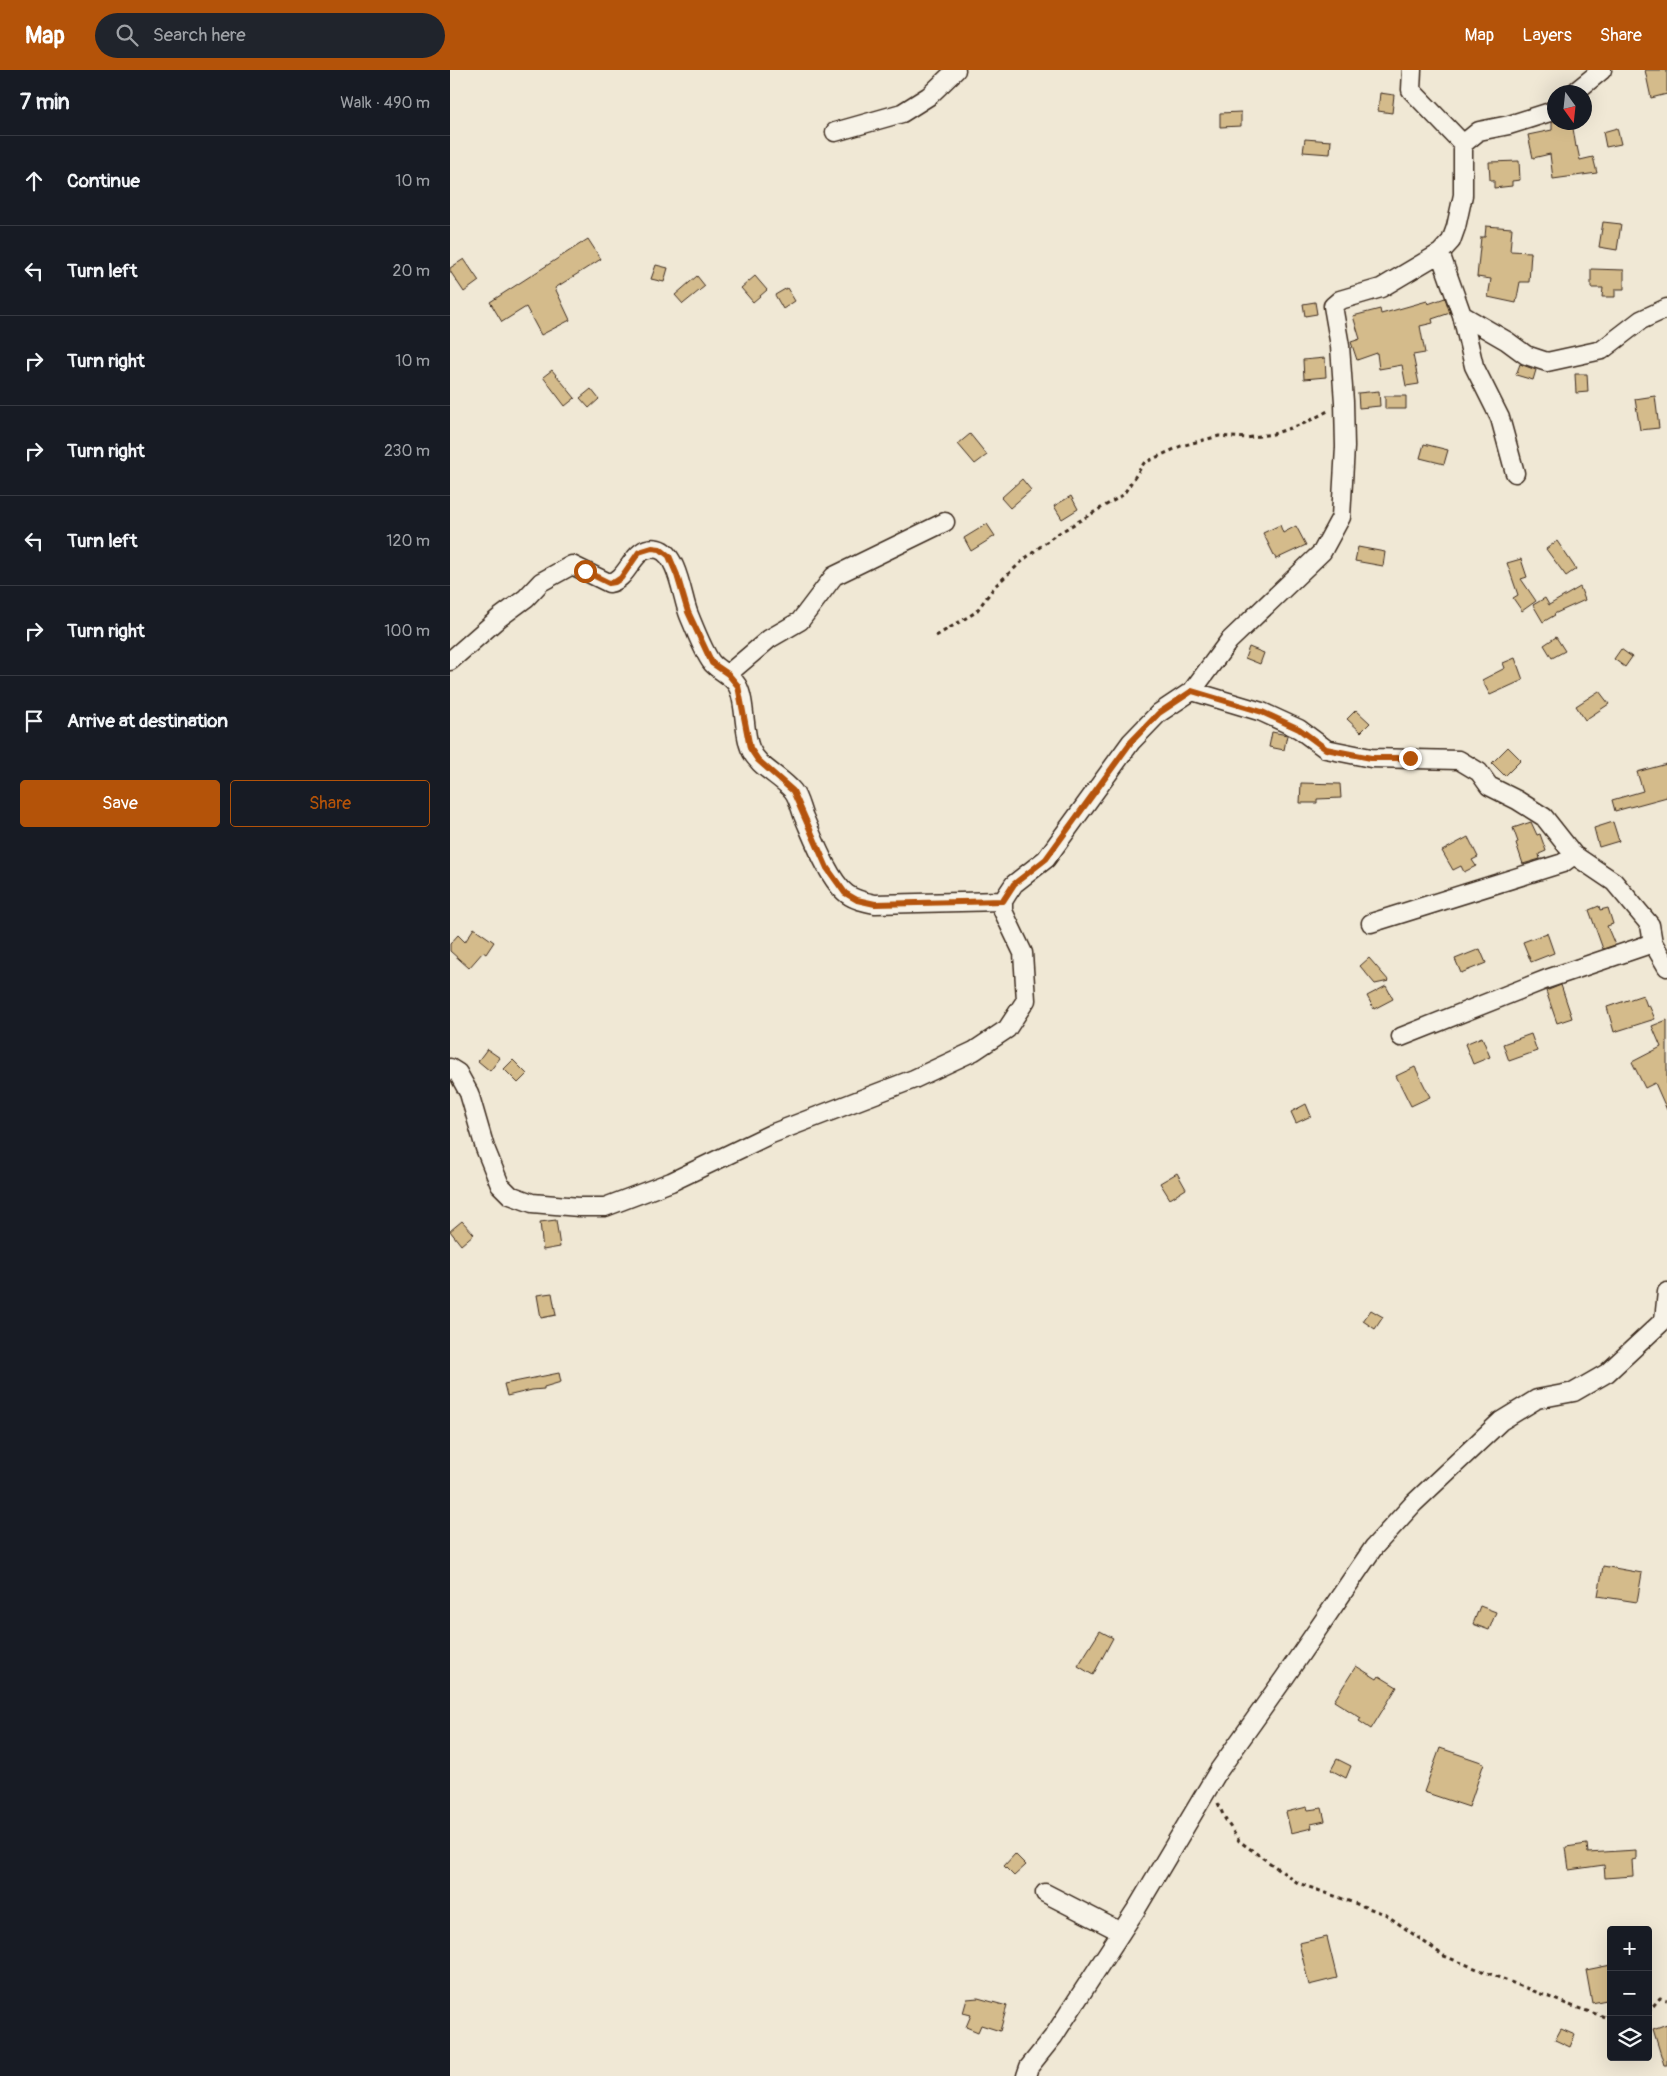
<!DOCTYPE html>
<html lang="en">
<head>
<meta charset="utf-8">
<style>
	:root { --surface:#171b24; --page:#20242c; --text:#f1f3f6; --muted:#9ea1a6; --line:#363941; --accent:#b45309 }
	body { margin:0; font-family:Pangolin,sans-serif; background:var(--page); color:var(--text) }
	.controls { position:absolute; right:15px; bottom:15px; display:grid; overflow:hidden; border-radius:5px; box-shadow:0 5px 20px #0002 }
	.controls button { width:45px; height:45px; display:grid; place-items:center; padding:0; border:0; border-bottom:1px solid var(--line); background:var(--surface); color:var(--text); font:25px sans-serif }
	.compass { position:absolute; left:1097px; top:15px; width:45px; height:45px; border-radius:50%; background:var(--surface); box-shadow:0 5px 20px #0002; rotate:165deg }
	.stop { position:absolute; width:15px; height:15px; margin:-11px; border:4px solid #b45309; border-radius:50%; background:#fff }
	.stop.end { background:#b45309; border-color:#fff; box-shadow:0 1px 5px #0008 }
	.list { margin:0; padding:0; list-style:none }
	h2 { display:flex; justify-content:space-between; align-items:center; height:65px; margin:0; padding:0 20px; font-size:21px }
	h2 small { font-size:16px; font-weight:400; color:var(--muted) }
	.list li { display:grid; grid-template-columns:32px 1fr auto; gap:15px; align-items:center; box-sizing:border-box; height:90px; padding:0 20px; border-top:1px solid var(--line) }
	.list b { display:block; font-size:19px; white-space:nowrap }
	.list em { font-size:16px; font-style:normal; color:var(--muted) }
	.actions { display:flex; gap:10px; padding:15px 20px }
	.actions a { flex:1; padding:11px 0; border:1px solid var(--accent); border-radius:5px; text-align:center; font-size:18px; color:var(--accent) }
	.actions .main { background:var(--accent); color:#fff }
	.icon { flex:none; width:28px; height:28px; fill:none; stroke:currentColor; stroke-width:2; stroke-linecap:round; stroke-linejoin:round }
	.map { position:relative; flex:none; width:1217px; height:2006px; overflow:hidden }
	header { display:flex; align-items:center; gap:30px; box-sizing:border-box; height:70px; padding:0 25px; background:var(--accent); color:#fff }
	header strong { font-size:24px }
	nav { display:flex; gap:28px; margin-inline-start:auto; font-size:18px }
	.search { width:350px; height:45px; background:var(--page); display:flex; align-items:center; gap:12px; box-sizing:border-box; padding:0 18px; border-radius:28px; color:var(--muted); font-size:19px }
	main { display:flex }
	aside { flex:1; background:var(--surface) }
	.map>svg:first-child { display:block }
	.building { fill:#d4bb8b; stroke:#3b2a1e }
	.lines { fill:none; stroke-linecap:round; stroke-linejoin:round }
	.minor-casing { stroke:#3b2a1e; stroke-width:21 }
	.path { stroke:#3b2a1e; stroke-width:3; stroke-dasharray:4 4; stroke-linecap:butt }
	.minor { stroke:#f7f3e8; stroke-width:18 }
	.route { stroke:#b45309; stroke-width:6 }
</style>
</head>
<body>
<header>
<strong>Map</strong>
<div class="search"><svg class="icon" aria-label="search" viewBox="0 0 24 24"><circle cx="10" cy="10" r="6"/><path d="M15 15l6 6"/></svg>Search here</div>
<nav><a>Map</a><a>Layers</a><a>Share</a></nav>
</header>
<main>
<aside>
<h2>7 min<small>Walk · 490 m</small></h2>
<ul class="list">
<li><svg class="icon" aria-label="ahead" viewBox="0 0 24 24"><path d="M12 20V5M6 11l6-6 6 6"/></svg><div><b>Continue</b></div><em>10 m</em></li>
<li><svg class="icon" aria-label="left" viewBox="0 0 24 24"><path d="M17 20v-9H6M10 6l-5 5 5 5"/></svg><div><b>Turn left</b></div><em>20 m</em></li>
<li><svg class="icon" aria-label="right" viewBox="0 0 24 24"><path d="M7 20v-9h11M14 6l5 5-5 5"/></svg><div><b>Turn right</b></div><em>10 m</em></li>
<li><svg class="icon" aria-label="right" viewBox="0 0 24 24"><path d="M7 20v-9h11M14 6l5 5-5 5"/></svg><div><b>Turn right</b></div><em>230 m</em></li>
<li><svg class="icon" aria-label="left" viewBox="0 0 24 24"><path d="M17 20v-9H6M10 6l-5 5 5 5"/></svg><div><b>Turn left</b></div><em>120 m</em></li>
<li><svg class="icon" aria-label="right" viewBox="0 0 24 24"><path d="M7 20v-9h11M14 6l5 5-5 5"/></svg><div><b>Turn right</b></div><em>100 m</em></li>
<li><svg class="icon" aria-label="arrive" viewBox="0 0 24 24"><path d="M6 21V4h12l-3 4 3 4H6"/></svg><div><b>Arrive at destination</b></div></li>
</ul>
<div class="actions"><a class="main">Save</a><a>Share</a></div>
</aside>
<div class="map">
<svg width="1217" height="2006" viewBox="0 0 1217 2006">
	<rect width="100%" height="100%" fill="#f0e8d5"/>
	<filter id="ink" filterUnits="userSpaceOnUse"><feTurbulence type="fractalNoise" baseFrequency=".02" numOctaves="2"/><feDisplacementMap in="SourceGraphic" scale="10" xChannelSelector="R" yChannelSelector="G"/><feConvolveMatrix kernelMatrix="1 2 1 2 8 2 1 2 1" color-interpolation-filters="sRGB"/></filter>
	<g filter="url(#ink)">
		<!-- building -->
		<path class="building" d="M 1195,0 L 1217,0 L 1217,24 L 1201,28 Z
			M 930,23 L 944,25 L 942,43 L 928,41 Z
			M 791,42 L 791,56 L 770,57 L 770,43 Z
			M 1102,52 L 1122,52 L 1126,77 L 1127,76 L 1130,90 L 1143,87 L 1147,103 L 1103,109 L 1100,84 L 1083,88 L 1078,65 L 1102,60 Z
			M 1167,58 L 1171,74 L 1156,77 L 1153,62 Z
			M 855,69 L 881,71 L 880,84 L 853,82 Z
			M 1069,91 L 1070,110 L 1062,111 L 1062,116 L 1044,118 L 1044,110 L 1040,110 L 1039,92 Z
			M 1153,152 L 1171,154 L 1167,180 L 1149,177 Z
			M 1036,156 L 1062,158 L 1060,181 L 1081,182 L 1079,212 L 1070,212 L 1066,233 L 1038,227 L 1041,209 L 1027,207 L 1031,167 L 1035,167 Z
			M 138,169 L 151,189 L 105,218 L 120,250 L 91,265 L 76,237 L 52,252 L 40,232 Z
			M 14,189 L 29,211 L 14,222 L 0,201 L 0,198 Z
			M 206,195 L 218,198 L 214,212 L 201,209 Z
			M 1141,199 L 1174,200 L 1174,219 L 1165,219 L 1165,227 L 1152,227 L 1153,218 L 1141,218 Z
			M 247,206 L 255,216 L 233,234 L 225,225 Z
			M 305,206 L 317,220 L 303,232 L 291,218 Z
			M 337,218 L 345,231 L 333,239 L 325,225 Z
			M 995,228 L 1000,243 L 982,249 L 983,253 L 970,256 L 975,283 L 963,285 L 969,314 L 956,316 L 952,295 L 929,299 L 927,283 L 907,290 L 901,272 L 910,269 L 903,246 L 930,239 L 931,244 L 977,231 L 978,234 Z
			M 865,232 L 867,244 L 855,246 L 853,234 Z
			M 875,288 L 876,307 L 854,309 L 853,290 Z
			M 1070,294 L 1086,300 L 1083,310 L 1066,305 Z
			M 102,300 L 125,328 L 115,336 L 93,307 Z
			M 1125,304 L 1137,304 L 1138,322 L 1126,323 Z
			M 141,319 L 149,329 L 139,338 L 130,328 Z
			M 929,321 L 930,336 L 909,338 L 908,323 Z
			M 935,326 L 956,326 L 956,339 L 935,339 Z
			M 1205,326 L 1209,358 L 1190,360 L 1185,329 Z
			M 520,364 L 537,385 L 525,394 L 508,374 Z
			M 974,374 L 998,380 L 994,394 L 970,388 Z
			M 572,409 L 581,420 L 560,438 L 551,428 Z
			M 621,426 L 628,439 L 612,449 L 604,436 Z
			M 537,454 L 545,466 L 521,481 L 514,468 Z
			M 830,455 L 833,463 L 846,456 L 856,475 L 826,489 L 813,463 Z
			M 1107,471 L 1126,499 L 1116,506 L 1096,479 Z
			M 908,477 L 935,482 L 933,496 L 905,491 Z
			M 1071,489 L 1077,507 L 1071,509 L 1086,531 L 1072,541 L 1063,528 L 1068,525 L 1057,493 Z
			M 1130,517 L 1135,530 L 1104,544 L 1105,545 L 1093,552 L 1083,535 L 1095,528 L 1099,535 Z
			M 1106,567 L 1115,581 L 1102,588 L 1094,575 Z
			M 799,577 L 814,583 L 810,594 L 795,588 Z
			M 1171,579 L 1182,587 L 1175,597 L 1164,589 Z
			M 1065,588 L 1073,610 L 1040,625 L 1032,610 L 1055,598 L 1053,593 Z
			M 1149,621 L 1159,634 L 1135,650 L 1126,636 Z
			M 906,640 L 920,653 L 911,662 L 897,649 Z
			M 822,662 L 837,665 L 834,680 L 819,677 Z
			M 1058,677 L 1071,690 L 1055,706 L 1042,693 Z
			M 1217,694 L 1217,727 L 1165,741 L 1162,730 L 1193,721 L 1187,702 Z
			M 851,713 L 890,714 L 891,728 L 867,729 L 867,733 L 850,733 Z
			M 1081,752 L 1087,765 L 1090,764 L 1096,781 L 1089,784 L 1090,789 L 1073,794 L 1066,773 L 1068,772 L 1063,758 Z
			M 1163,752 L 1169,771 L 1149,777 L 1144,758 Z
			M 1018,767 L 1028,787 L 1022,790 L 1026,796 L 1014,802 L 1011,796 L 1003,800 L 992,781 Z
			M 1149,836 L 1150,840 L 1158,838 L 1163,854 L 1157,856 L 1165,875 L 1153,879 L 1139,840 Z
			M 24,858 L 44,872 L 36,884 L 33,882 L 19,898 L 0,881 L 0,874 L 8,865 L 15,872 Z
			M 1097,863 L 1104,883 L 1081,892 L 1073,872 Z
			M 1030,879 L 1036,893 L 1011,903 L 1005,889 Z
			M 919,888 L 939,911 L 925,914 L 910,896 Z
			M 1111,915 L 1122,948 L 1107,953 L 1096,921 Z
			M 936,916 L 943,929 L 924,939 L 917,926 Z
			M 1193,925 L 1197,936 L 1199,935 L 1205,949 L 1164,962 L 1157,937 Z
			M 1217,950 L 1217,1040 L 1205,1013 L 1195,1018 L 1182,992 L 1211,977 L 1202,956 Z
			M 1081,964 L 1087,981 L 1059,991 L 1053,974 Z
			M 1032,967 L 1040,987 L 1023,994 L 1015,974 Z
			M 37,979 L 50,988 L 40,1001 L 28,991 Z
			M 63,990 L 77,1004 L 68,1013 L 54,999 Z
			M 965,997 L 980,1027 L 961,1036 L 946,1006 Z
			M 856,1034 L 861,1046 L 846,1053 L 841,1042 Z
			M 727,1103 L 736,1119 L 720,1129 L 710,1113 Z
			M 106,1150 L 110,1177 L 93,1180 L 90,1152 Z
			M 12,1151 L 24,1164 L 11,1175 L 0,1161 Z
			M 102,1223 L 106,1245 L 91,1248 L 87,1225 Z
			M 921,1240 L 933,1247 L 925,1259 L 913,1251 Z
			M 109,1303 L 111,1312 L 94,1317 L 94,1319 L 82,1320 L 57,1326 L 54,1314 Z
			M 1153,1496 L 1192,1503 L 1187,1532 L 1148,1526 Z
			M 1030,1536 L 1046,1542 L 1039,1560 L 1023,1554 Z
			M 650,1561 L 663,1568 L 643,1605 L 628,1596 Z
			M 906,1596 L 927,1609 L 929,1606 L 947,1617 L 921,1659 L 909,1651 L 911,1648 L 884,1631 Z
			M 990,1678 L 1034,1693 L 1019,1737 L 974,1722 Z
			M 887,1689 L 901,1696 L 896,1708 L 881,1700 Z
			M 857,1737 L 858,1740 L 872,1738 L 875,1751 L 861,1754 L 862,1758 L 841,1763 L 836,1742 Z
			M 1137,1774 L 1138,1783 L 1186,1780 L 1186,1789 L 1182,1790 L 1183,1806 L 1155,1808 L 1154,1795 L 1119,1800 L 1116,1777 Z
			M 565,1784 L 576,1795 L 564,1806 L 554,1796 Z
			M 877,1867 L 887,1908 L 859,1915 L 849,1873 Z
			M 1161,1895 L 1161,1929 L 1142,1933 L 1136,1900 Z
			M 528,1928 L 557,1936 L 550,1961 L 531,1955 L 528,1962 L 516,1957 L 521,1945 L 513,1943 L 517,1929 Z
			M 1217,1954 L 1217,1995 L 1214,1995 L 1203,1959 Z
			M 1111,1959 L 1125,1965 L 1120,1977 L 1105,1970 Z"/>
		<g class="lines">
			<!-- minor casing -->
			<g class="minor-casing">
				<path id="minor" d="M 962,0 L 961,20 L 1013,74
					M 1125,22 L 1152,0
					M 385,62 L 452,43 L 479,26 L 506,0
					M 990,183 L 1012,245 L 1024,296 L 1050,348 L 1065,403
					M 1012,245 L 1057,271 L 1076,285 L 1097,292 L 1152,280 L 1191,250 L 1217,238
					M 0,591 L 49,548 L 76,528 L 91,512 L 122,495 L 159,513 C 180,510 182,473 208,479 C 228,484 232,528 239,545 C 244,557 254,583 262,593 C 269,601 281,605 287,615 C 296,630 293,661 300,678 C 308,698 330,705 343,721 C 348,727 350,737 353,745 C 362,765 379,811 397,824 C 405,830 415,832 425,834 L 553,831
					M 278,604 L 319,569 L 350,551 L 384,506 L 495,452
					M 742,621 L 812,642 L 849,659 L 876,679 L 921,688 L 1009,690 L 1029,702 L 1039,716 L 1067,730 L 1094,747 L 1124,785 L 1164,812 L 1200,855 L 1203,873 L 1217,897
					M 921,853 L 1113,793 L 1124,785
					M 951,967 L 1097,909 L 1203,873
					M 0,998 L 8,1003 L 19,1023 L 35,1078 L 50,1115 L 60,1125 L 82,1133 L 129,1137 L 155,1137 L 221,1112 L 321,1064 L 464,1009 L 524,981 L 557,959 L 576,930 L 573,883 L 553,841 L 553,831 L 558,823 L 564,814 L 596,789 L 681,672 L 709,643 L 742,621 L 779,571 L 872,482 L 891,447 L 895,377 L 894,332 L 890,276 L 883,236 L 890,230 L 931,218 L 990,183 L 1001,171 L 1006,157 L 1013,125 L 1013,74 L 1029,61 L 1059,55 L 1100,42 L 1104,39
					M 595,1823 L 671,1862
					M 576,2006 L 579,1997 L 603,1967 L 687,1838 L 769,1700 L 835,1607 L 924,1477 L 964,1433 L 1051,1351 L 1087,1329 L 1124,1322 L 1157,1303 L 1214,1250 L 1217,1222"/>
			</g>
			<!-- path -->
			<path class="path" d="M 486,566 L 526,542 L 545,516 L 577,487 L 604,466 L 673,425 L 694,393 L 731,376 L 769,366 L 796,368 L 823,364 L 855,353 L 878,341
				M 768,1733 L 774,1747 L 789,1771 L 848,1813 L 935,1844 L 994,1886 L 1122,1936 L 1161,1949
				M 1198,1942 L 1210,1928 L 1217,1930"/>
			<!-- minor -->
			<use href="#minor" class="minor"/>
		</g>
	</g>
	<g class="lines" filter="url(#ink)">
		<!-- route -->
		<path class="route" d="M 135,501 L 159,513 L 165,512 L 171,508 L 189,482 L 202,478 L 210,479 L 219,486 L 227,505 L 238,542 L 262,593 L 278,604 L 288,616 L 300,678 L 308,690 L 343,721 L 377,798 L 395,823 L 407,830 L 425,834 L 553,831 L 564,814 L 596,789 L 681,672 L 709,643 L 742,621 L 812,642 L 849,659 L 876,679 L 921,688 L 960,688"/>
	</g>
</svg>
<div class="controls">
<button>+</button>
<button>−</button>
<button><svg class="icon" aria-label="layers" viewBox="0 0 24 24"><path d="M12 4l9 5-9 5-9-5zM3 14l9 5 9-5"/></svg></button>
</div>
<svg class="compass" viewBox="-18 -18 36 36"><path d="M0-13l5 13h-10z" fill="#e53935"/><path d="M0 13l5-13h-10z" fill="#9ea1a6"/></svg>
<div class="stop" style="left:135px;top:501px"></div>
<div class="stop end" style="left:960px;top:688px"></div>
</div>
</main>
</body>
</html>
